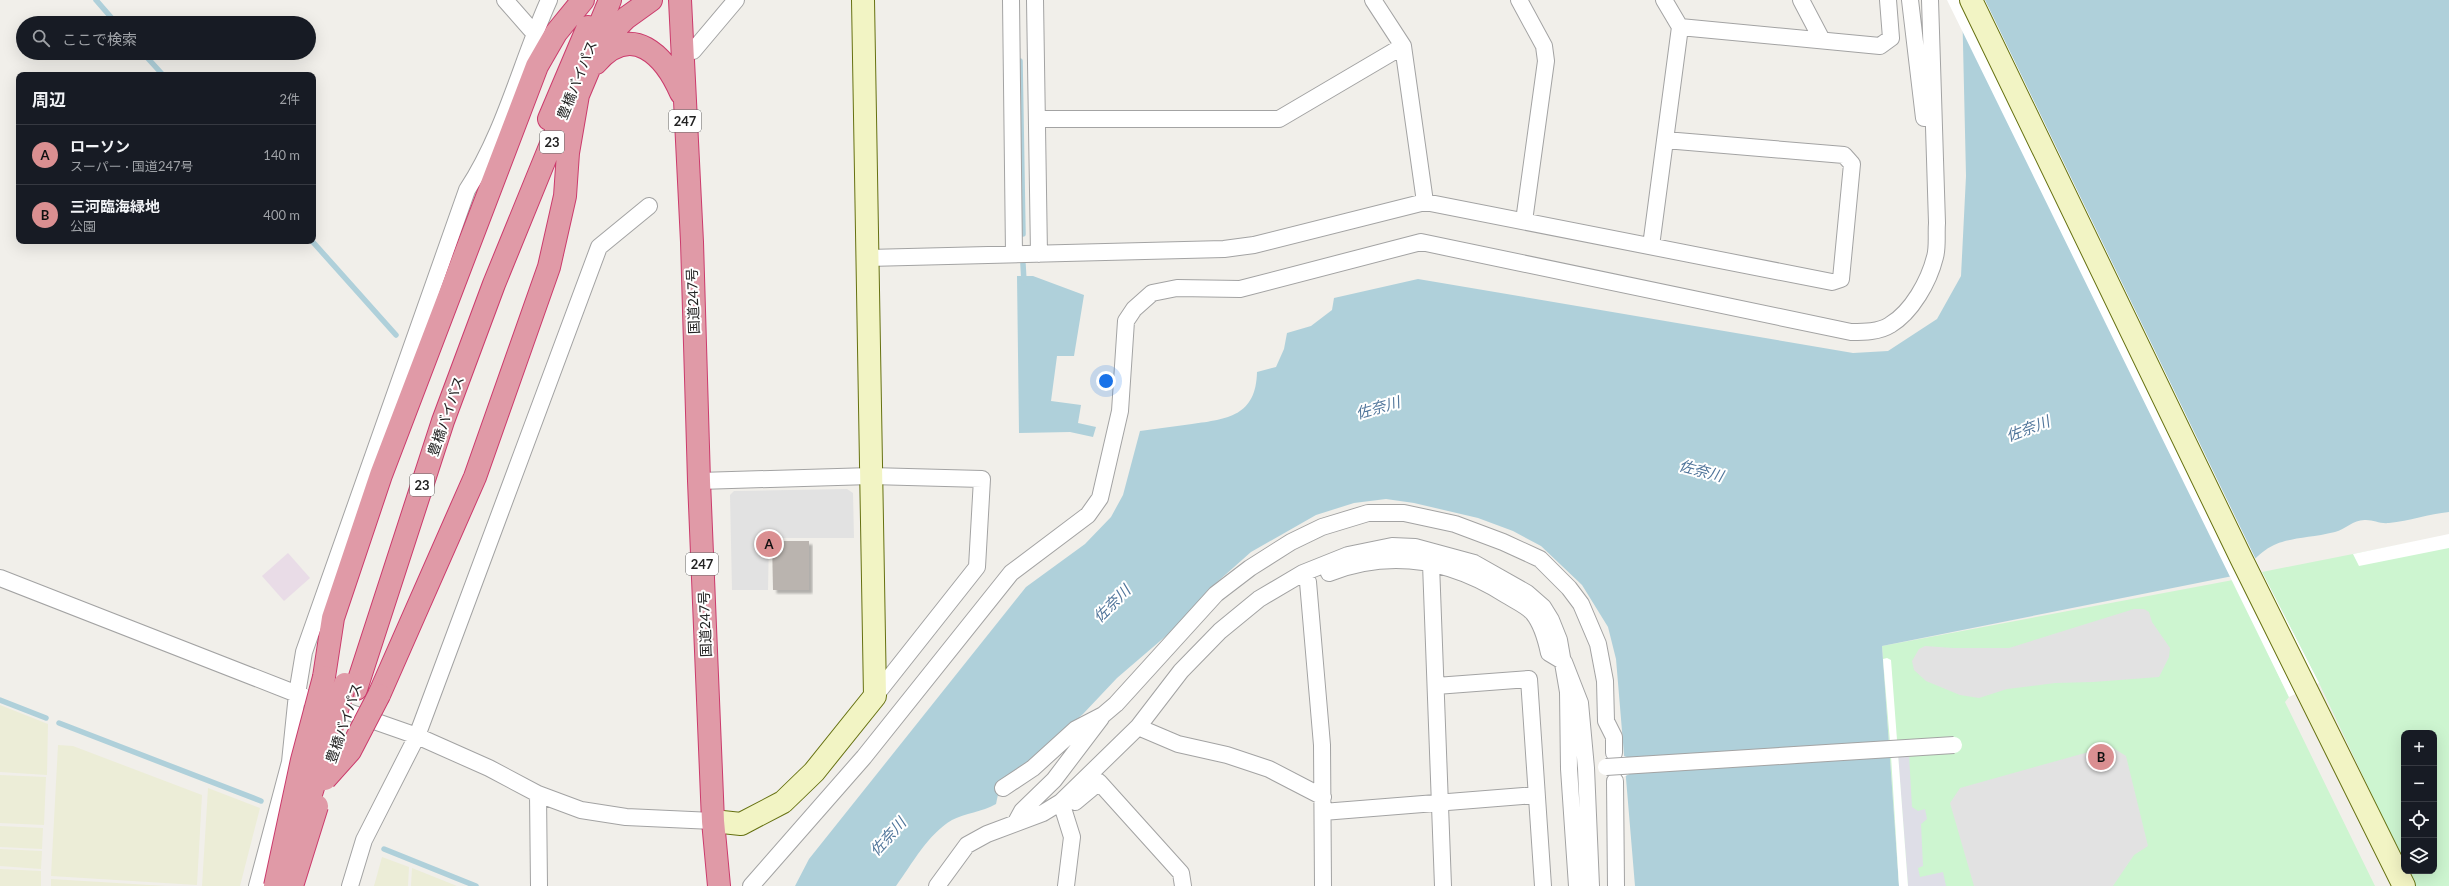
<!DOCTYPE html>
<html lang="ja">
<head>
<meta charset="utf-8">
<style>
	:root { --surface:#171b24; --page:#242831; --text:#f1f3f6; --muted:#9ea1a6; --line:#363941; --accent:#da8f91 }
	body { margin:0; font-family:Lato,"Noto Sans JP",sans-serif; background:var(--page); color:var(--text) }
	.controls { position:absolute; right:12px; bottom:12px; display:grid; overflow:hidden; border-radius:8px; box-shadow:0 4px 16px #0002 }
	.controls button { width:36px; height:36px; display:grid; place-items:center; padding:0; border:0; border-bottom:1px solid var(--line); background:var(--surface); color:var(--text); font:20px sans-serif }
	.you { position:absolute; left:1106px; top:381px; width:14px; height:14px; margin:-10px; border:3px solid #fff; border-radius:50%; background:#1a73e8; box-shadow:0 0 0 6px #1a73e833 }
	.badge { display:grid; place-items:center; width:26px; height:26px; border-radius:50%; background:var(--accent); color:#111; font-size:13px; font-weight:700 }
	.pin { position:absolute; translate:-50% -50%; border:2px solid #fff; box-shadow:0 1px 4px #0006 }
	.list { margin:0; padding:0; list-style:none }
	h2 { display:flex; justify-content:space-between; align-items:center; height:52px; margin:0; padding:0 16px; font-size:17px }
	h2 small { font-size:13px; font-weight:400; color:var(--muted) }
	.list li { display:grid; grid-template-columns:26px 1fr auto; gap:12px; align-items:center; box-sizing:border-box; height:60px; padding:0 16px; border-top:1px solid var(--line) }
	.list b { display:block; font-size:15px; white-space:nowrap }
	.list p { margin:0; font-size:13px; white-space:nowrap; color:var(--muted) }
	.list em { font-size:13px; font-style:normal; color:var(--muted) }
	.icon { flex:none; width:22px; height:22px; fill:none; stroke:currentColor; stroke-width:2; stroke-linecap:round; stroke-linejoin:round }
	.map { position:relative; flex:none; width:2449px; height:886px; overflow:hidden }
	.search { position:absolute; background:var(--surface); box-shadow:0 4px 16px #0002; left:16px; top:16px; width:300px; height:44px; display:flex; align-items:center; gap:10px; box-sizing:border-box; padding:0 14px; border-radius:22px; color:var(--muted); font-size:15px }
	.panel { position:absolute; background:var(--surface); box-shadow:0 4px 16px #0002; left:16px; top:72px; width:300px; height:172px; border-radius:8px }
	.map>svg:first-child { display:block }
	.industrial { fill:#e9dce7 }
	.farmland { fill:#ecedd7 }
	.park { fill:#cdf5d0 }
	.parking { fill:#e2e2e2 }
	.plaza { fill:#dedee7 }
	.water { fill:#afd0da }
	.pier { fill:#fff }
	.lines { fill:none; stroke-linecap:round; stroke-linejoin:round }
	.stream { stroke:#afd0da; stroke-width:5.5 }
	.building { fill:#bab4af; filter:url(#shadow) }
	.street-casing { stroke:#a3a3a3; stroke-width:18 }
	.secondary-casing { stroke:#667111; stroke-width:24 }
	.highway-casing { stroke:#cb3b6c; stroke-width:24 }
	.street { stroke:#fff; stroke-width:16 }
	.secondary { stroke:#f2f4c4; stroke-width:22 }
	.highway { stroke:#e09aa7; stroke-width:22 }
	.street-bridge-casing { stroke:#a3a3a3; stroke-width:18; stroke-linecap:butt }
	.highway-bridge-casing { stroke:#cb3b6c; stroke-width:24; stroke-linecap:butt }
	.street-bridge { stroke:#fff; stroke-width:16 }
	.highway-bridge { stroke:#e09aa7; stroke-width:22 }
	.labels { text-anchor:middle; stroke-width:4; stroke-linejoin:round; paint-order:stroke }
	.shield { fill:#fff; stroke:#646464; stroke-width:1 }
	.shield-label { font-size:13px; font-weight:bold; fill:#222 }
	.street-label { font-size:14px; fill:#222; stroke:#fff }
	.water-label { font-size:15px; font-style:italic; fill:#50759a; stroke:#fff }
</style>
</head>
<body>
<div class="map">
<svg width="2449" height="886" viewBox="0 0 2449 886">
	<defs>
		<filter id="shadow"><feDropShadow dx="3.5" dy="3.5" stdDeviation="1" flood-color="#0004"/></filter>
	</defs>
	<rect width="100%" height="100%" fill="#f1efea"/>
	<!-- industrial -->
	<path class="industrial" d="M 288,553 L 310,578 L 284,601 L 262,576 Z"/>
	<!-- farmland -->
	<path class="farmland" d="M 0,705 L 48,724 L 47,775 L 0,772 Z
		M 58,745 L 73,746 L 202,795 L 197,885 L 51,876 Z
		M 0,775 L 46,777 L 44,825 L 0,823 Z
		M 208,788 L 260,808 L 240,886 L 202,886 Z
		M 0,826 L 43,828 L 42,849 L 0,847 Z
		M 0,849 L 42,851 L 41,869 L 0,866 Z
		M 382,857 L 409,867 L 408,886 L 374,886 Z
		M 412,868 L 457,886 L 411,886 Z
		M 0,869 L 41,871 L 41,886 L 0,886 Z
		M 51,879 L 166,886 L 51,886 Z"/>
	<!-- park -->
	<path class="park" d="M 2449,535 L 2449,886 L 2415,886 L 2408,871 L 2434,871 L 2434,733 L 2404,733 L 2404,863 L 2319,683 L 2262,572 Z
		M 2233,580 L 2289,697 L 2285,702 L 2375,886 L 1899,886 L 1882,646 Z"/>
	<!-- parking -->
	<path class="parking" d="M 847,489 L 853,493 L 854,538 L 769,538 L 768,590 L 732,590 L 730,495 L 734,491 Z
		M 2134,609 L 2144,609 L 2149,612 L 2152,622 L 2170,648 L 2169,657 L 2159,677 L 2093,682 L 2055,683 L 2007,689 L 1979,698 L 1960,695 L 1926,681 L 1914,670 L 1912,661 L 1919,649 L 1925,646 L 1953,648 L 2009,648 Z
		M 2110,746 L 2126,756 L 2148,846 L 2134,855 L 2113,886 L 1974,886 L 1950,803 L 1960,788 Z"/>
	<!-- plaza -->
	<path class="plaza" d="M 1898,755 L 1909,755 L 1912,807 L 1918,811 L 1925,809 L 1927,819 L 1921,824 L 1923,866 L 1918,868 L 1920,877 L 1943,872 L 1946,886 L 1908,886 Z"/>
	<!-- water -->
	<path class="water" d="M 1962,0 L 2449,0 L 2449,512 C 2429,514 2409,521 2389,523 C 2380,524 2374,520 2366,520 C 2354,519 2346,529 2335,532 C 2294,542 2271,533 2243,574 L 1882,646 L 1899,886 L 1635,886 L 1616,659 L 1608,627 L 1582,585 L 1541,546 L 1513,531 L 1478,518 L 1414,503 L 1386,499 L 1354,503 L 1316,515 L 1251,552 L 1207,591 L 1188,617 L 1117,678 L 1083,714 L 1000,785 L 996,804 C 982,812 965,813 952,820 C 928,834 912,864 896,886 L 795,886 L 809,859 L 1026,587 L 1085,544 L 1111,517 L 1123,495 L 1140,431 C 1157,429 1175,426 1192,424 C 1228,419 1256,416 1257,372 L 1276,367 L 1284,349 L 1287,333 L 1311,326 L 1332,310 L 1334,298 L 1418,279 L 1853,353 L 1888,351 L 1937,319 L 1961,276 L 1966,176 Z
		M 1017,276 L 1033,276 L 1084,295 L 1074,356 L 1057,356 L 1051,401 L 1081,405 L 1078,423 L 1096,427 L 1093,437 L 1070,432 L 1019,433 Z"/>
	<!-- pier -->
	<path class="pier" d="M 1947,0 L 1985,0 L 2262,572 L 2319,683 L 2289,697 Z
		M 2449,534 L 2449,548 L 2359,566 L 2353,554 Z
		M 1887,658 L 1891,660 L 1908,886 L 1899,886 L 1891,756 L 1634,772 L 1608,784 L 1605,750 L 1633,759 L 1890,742 L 1883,659 Z"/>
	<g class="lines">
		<!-- stream -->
		<path class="stream" d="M 96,0 L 116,23
			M 143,53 L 163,75
			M 1020,61 L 1023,234
			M 312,241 L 396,335
			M 1023,264 L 1024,282
			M 0,700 L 46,718
			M 59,723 L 261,801
			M 384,849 L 476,886"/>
	</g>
	<!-- building -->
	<path class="building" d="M 772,541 L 809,541 L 809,590 L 773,590 Z"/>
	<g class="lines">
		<!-- street casing -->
		<g class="street-casing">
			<path id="street" d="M 505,0 L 534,33
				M 1011,0 L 1014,254
				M 1035,0 L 1039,254
				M 1373,0 L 1403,46 L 1425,202
				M 1519,0 L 1544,46 L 1546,61 L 1524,221
				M 1801,0 L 1822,40
				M 1910,0 L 1924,118
				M 1680,27 L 1880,46 L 1891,38 L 1888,0
				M 693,51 L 736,0
				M 1037,119 L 1279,119 L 1403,46
				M 1651,246 L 1680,27 L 1664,0
				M 868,258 L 1224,249 L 1254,245 L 1425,202 L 1832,282 L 1841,279 L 1852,164 L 1844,155 L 1665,140
				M 699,481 L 871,476 L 982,479 L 977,567 L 875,696
				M 1431,564 L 1443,886
				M 1303,573 L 1308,582 L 1322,745 L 1323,886
				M 1329,573 C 1391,549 1451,560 1506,595 C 1514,600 1527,606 1533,613 C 1542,624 1546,639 1549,653 L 1564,662 L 1580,703 L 1586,768 L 1591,886
				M 0,578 L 297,694 L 417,736 L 599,247 L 649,206
				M 1436,686 L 1529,679 L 1543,886
				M 1138,727 L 1178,744 L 1227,755 L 1269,769 L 1323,797
				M 1615,781 L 1616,886
				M 1003,788 L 1033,768 L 1076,729 L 1103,715 L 1116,704 L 1216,594 L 1250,568 L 1291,542 L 1322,527 L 1368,513 L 1404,513 L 1455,524 L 1503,542 L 1540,559 L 1569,588 L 1581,604 L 1598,644 L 1605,681 L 1606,721 L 1614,737 L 1614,753
				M 538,794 L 539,886
				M 1061,802 L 1072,837 L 1066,886
				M 1075,802 L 1099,782 L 1181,873 L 1183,886
				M 1323,812 L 1536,795
				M 1016,822 L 1022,811 L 1054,780 L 1101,718
				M 257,886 L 290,762 L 297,694 L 304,652 L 467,190 C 505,132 521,62 549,0
				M 350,886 L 364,840 L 417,736 L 489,768 L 538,794 L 581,810 L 626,817 L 713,821
				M 751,886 L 864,757 L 1011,573 L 1088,515 L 1100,498 L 1120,411 L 1126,321 L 1134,309 L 1152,293 L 1177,288 L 1240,289 L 1421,242 L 1851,332 C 1864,332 1879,332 1890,325 C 1912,312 1929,281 1935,257 C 1938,247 1936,234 1937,223 L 1930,0
				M 937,886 L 967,845 L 987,834 L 1043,813 L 1061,802 L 1138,727 L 1181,671 L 1220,631 L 1259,599 L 1303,573 L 1348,555 L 1392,546 L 1415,547 L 1474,563 L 1527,593 L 1543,607 L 1551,620 L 1559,640 L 1568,692 L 1569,769 L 1577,886"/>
		</g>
		<!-- secondary casing -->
		<g class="secondary-casing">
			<path id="secondary" d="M 1971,0 L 2242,560 L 2404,886
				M 713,821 L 741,824 L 783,802 L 814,772 L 875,696 L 863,0"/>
		</g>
		<!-- highway casing -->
		<g class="highway-casing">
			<path id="highway" d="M 680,0 L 692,242 L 699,481 L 713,821 L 719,886
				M 590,49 L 610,0
				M 596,63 C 632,21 665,56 681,93
				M 549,119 L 588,27
				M 324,677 L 333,618 L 381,475 L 537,66 L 556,33 L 583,0
				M 356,689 L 443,421 L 494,284 L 567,105
				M 379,695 L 475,477 L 549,267 L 565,196 L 568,153 L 578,95 L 594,57 L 611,33 L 626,18 L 651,0"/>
		</g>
		<!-- street -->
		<use href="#street" class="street"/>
		<!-- secondary -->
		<use href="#secondary" class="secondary"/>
		<!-- highway -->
		<use href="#highway" class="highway"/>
		<!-- street-bridge casing -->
		<g class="street-bridge-casing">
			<path id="street-bridge" d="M 1606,767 L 1954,745"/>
		</g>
		<!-- highway-bridge casing -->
		<g class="highway-bridge-casing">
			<path id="highway-bridge" d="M 325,779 L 350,751 L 379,695
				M 303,820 L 345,684
				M 275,886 L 302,760 L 324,677
				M 292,886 L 317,806"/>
		</g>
		<!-- street-bridge -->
		<use href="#street-bridge" class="street-bridge"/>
		<!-- highway-bridge -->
		<use href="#highway-bridge" class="highway-bridge"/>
	</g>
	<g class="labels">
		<!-- shield labels -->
		<g class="shield">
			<rect x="669" y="110" width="32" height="22" rx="3"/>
			<rect x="540" y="131" width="24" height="22" rx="3"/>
			<rect x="410" y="474" width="24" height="22" rx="3"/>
			<rect x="686" y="553" width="32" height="22" rx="3"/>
		</g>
		<g class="shield-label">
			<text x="685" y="126">247</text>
			<text x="552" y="147">23</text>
			<text x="422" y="490">23</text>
			<text x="702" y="569">247</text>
		</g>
		<!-- street labels -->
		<g class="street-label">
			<text transform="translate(577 80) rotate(-68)" y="5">豊橋バイパス</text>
			<text transform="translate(693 301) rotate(-92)" y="5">国道247号</text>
			<text transform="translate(446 416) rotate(-71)" y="5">豊橋バイパス</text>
			<text transform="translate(705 624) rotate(-92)" y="5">国道247号</text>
			<text transform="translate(344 723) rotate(-71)" y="5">豊橋バイパス</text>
		</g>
		<!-- water labels -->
		<g class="water-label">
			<text transform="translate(1378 408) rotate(-16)" y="5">佐奈川</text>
			<text transform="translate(2028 429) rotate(-21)" y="5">佐奈川</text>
			<text transform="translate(1701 471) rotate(15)" y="5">佐奈川</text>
			<text transform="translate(1112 604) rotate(-45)" y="5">佐奈川</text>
			<text transform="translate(888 837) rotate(-48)" y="5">佐奈川</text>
		</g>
	</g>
</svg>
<div class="controls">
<button>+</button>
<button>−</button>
<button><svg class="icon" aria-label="locate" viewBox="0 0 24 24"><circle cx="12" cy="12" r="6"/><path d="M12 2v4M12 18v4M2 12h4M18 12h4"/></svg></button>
<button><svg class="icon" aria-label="layers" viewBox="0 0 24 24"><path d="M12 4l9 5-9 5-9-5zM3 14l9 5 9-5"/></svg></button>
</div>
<div class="you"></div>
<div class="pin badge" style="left:769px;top:544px">A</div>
<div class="pin badge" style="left:2101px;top:757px">B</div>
<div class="search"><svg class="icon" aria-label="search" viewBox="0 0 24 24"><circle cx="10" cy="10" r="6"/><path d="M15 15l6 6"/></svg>ここで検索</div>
<section class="panel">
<h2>周辺<small>2件</small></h2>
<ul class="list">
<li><span class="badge">A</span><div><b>ローソン</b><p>スーパー · 国道247号</p></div><em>140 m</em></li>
<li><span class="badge">B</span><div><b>三河臨海緑地</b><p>公園</p></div><em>400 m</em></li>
</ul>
</section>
</div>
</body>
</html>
